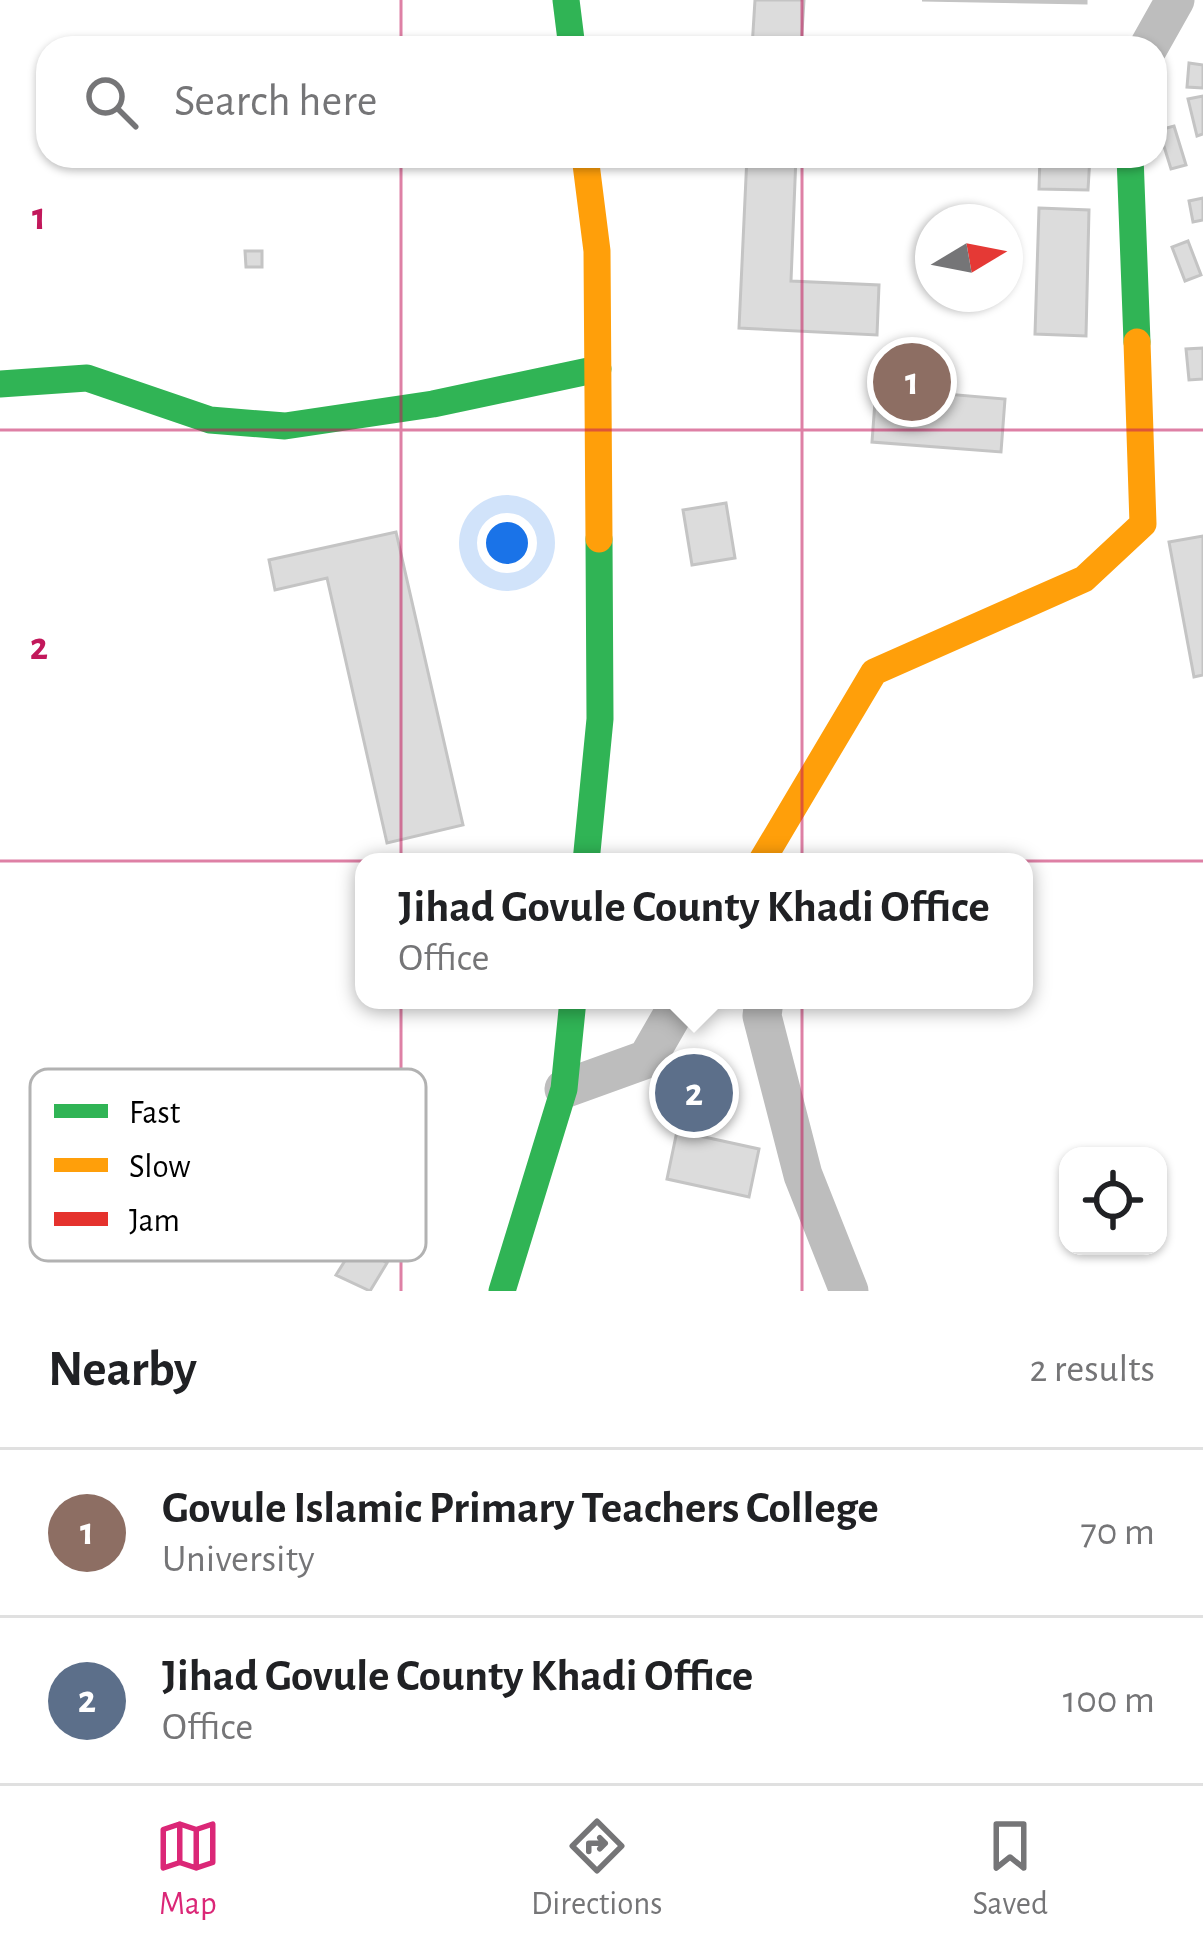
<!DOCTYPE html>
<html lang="en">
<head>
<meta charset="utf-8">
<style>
	:root { --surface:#fff; --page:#f6f6f6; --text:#202124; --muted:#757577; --line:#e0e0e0; --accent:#db2777 }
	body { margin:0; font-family:"Alegreya Sans",sans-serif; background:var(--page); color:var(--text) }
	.controls { position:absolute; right:36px; bottom:36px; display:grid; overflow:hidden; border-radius:24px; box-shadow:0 3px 9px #0004 }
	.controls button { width:108px; height:108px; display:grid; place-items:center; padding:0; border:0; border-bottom:3px solid var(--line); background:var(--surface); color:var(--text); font:60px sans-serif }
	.compass { position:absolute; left:915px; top:204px; width:108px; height:108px; border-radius:50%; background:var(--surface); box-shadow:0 3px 9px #0004; rotate:80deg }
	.you { position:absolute; left:507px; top:543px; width:42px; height:42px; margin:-30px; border:9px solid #fff; border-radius:50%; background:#1a73e8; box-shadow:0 0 0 18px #1a73e833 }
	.badge { display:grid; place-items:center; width:78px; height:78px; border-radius:50%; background:var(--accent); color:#fff; font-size:39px; font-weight:700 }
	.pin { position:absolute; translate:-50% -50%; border:6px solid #fff; box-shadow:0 3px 12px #0006 }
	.popup { position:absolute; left:355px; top:853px; width:678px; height:156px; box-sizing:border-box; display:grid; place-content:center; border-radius:24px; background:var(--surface); filter:drop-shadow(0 3px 9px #0005); font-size:39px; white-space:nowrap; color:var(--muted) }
	.popup b { font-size:45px; color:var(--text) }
	.popup::after { content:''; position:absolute; left:50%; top:100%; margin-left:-24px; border:24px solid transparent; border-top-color:var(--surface) }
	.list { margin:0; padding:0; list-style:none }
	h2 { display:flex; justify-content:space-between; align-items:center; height:156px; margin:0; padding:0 48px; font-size:51px }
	h2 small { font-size:39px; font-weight:400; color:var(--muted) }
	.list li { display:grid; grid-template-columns:78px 1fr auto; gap:36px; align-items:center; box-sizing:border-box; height:168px; padding:0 48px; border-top:3px solid var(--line) }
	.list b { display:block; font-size:45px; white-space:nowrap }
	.list p { margin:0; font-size:39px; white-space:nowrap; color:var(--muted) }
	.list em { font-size:39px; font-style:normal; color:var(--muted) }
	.icon { flex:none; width:66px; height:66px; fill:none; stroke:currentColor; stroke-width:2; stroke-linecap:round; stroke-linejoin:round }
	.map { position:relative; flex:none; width:1203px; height:1291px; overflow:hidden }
	.search { position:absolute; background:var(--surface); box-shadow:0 3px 9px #0004; left:36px; right:36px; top:36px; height:132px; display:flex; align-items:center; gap:30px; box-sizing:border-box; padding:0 42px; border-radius:36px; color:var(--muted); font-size:45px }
	.sheet { height:492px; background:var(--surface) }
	nav { display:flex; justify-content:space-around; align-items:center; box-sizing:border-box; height:168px; border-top:3px solid var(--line); background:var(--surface); font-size:33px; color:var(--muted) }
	nav a { display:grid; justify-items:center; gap:6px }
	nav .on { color:var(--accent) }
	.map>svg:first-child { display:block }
	.building { fill:#dcdcdc; stroke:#c4c4c4; stroke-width:3 }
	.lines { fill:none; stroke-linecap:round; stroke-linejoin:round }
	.street { stroke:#bdbdbd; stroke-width:39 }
	.fast { stroke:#30b455; stroke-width:27 }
	.slow { stroke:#ff9f0a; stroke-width:27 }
	.grid { fill:none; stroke:#c2185b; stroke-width:3; stroke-opacity:0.55 }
	.key { fill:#fff; stroke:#b2b2b2; stroke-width:3 }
	.key-label { font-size:33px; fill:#000 }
	.grid-label { font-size:39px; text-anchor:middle; font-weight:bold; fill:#c2185b; stroke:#fff; stroke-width:9; stroke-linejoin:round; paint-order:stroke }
</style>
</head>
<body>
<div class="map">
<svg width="1203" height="1291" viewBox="0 0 1203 1291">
	<rect width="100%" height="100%" fill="#fff"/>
	<!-- building -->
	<path class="building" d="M 755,0 L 804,0 L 801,48 L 752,48 Z
		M 922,0 L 1086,0 L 1086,3 Z
		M 1189,63 L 1203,65 L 1203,88 L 1187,87 Z
		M 1203,96 L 1203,134 L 1197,136 L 1188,99 Z
		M 1174,126 L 1186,165 L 1171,169 L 1159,130 Z
		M 747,156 L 796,156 L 791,281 L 879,285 L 877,335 L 739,328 Z
		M 1040,156 L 1090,156 L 1088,190 L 1039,189 Z
		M 1203,198 L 1203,220 L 1193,222 L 1189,201 Z
		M 1039,208 L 1089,210 L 1086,336 L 1035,334 Z
		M 1188,241 L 1201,275 L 1185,281 L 1172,247 Z
		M 245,251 L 262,251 L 262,267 L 246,267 Z
		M 1203,348 L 1203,379 L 1189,380 L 1186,349 Z
		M 876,388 L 1005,399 L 1001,452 L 872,442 Z
		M 726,503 L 735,558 L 692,565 L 683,510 Z
		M 396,532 L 463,825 L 387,843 L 327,578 L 275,590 L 269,560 Z
		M 1203,536 L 1203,675 L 1194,677 L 1169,542 Z
		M 677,1131 L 759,1149 L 749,1197 L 667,1179 Z
		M 356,1243 L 387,1263 L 370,1291 L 336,1275 Z"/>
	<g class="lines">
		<!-- street -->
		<path class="street" d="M 1148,48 L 1175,0
			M 764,1000 L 762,1016 L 803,1175 L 849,1291
			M 564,1089 L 647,1059 L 681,1000"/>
		<!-- fast -->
		<path class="fast" d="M 566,0 L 572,48
			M 1130,156 L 1137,342
			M 0,384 L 87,378 L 210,420 L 285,426 L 433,404 L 598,369
			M 586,862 L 600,719 L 599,539
			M 502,1291 L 564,1089 L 573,1000"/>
		<!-- slow -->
		<path class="slow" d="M 585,156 L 597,251 L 599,539
			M 761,862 L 874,672 L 1084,579 L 1143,524 L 1137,342"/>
	</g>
	<!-- grid -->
	<path class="grid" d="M 401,0 L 401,48M 802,0 L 802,48M 401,156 L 401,1291M 802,156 L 802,1291M 0,430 L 1203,430M 0,861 L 1203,861"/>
	<!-- legend -->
	<rect x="30" y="1069" width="396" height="192" rx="18" class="key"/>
	<rect x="54" y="1104" width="54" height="14" fill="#30b455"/>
	<rect x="54" y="1158" width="54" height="14" fill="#ff9f0a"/>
	<rect x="54" y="1212" width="54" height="14" fill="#e5322d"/>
	<g class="key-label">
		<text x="129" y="1123">Fast</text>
		<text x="129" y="1177">Slow</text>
		<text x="129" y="1231">Jam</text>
	</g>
	<g class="grid-label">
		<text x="39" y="229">1</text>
		<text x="39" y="659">2</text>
	</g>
</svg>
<div class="controls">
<button><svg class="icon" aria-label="locate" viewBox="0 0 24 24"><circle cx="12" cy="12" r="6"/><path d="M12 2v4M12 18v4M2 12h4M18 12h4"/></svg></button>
</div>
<svg class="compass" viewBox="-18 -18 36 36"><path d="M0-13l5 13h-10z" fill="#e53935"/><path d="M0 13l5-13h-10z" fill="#757577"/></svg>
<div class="you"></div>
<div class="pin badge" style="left:912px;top:382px;background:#8d6e63">1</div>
<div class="pin badge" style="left:694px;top:1093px;background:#5c6f8a">2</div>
<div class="popup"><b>Jihad Govule County Khadi Office</b>Office</div>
<div class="search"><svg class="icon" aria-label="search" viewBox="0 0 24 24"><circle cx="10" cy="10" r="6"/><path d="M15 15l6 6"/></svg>Search here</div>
</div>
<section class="sheet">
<h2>Nearby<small>2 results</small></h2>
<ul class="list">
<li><span class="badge" style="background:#8d6e63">1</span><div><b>Govule Islamic Primary Teachers College</b><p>University</p></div><em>70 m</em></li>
<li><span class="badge" style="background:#5c6f8a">2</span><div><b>Jihad Govule County Khadi Office</b><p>Office</p></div><em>100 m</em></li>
</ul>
</section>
<nav>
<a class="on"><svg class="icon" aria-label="map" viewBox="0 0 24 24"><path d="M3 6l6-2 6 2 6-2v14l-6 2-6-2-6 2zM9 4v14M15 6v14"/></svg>Map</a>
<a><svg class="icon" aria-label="directions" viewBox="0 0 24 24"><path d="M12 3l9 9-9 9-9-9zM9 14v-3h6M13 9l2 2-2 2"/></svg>Directions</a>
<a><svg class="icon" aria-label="saved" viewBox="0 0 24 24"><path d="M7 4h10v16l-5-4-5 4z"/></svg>Saved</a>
</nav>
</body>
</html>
